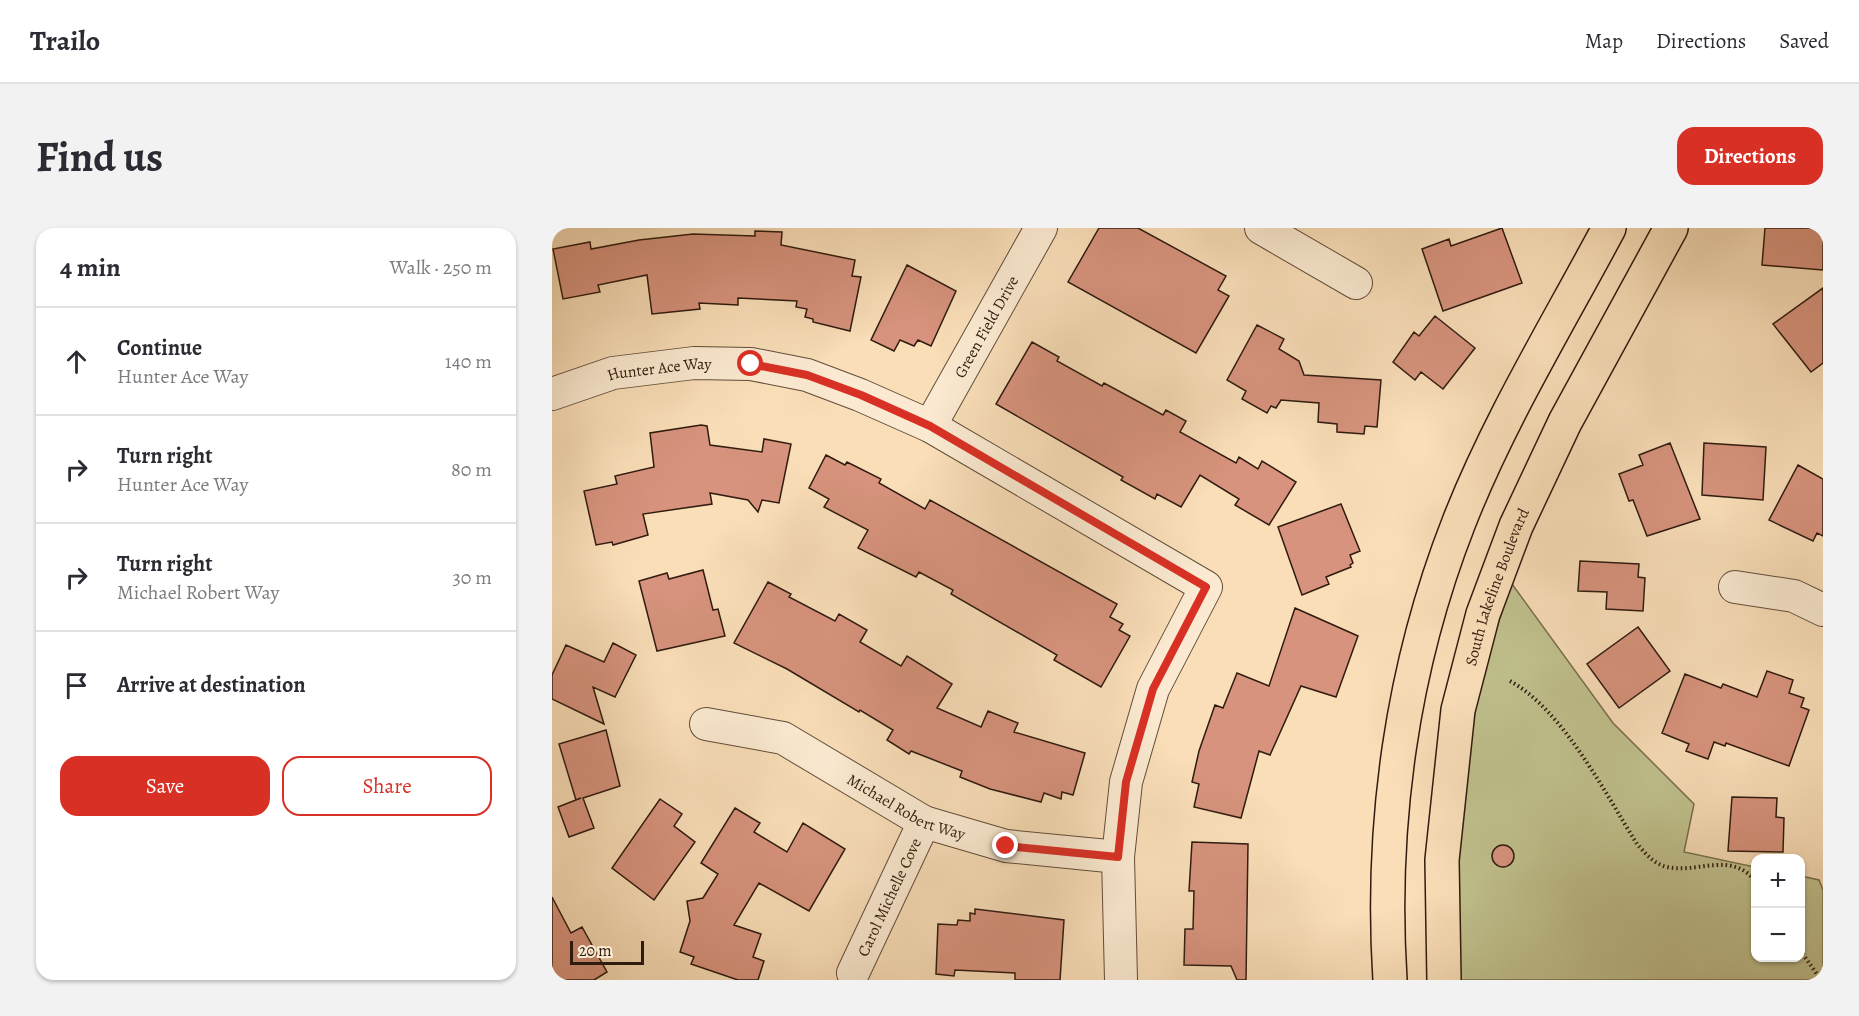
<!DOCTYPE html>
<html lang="en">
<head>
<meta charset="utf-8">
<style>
	:root { --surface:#fff; --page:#f2f2f3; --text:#2b2b33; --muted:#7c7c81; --line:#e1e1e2; --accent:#d93025 }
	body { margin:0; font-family:Alegreya,serif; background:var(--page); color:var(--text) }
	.controls { position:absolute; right:18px; bottom:18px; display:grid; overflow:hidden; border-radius:12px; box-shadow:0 2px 4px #0004 }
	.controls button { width:54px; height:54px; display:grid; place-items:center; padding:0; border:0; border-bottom:2px solid var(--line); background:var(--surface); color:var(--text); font:30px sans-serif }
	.scale { position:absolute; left:18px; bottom:15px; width:74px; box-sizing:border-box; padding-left:6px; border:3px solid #301b0f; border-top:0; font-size:16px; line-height:21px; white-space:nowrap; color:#301b0f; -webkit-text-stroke:4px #fbead1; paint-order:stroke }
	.stop { position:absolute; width:18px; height:18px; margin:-14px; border:4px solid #d93025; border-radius:50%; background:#fff }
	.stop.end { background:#d93025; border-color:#fff; box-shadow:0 2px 6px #0008 }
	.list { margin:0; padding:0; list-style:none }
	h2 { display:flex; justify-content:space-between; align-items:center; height:78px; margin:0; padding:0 24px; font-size:26px }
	h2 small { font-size:20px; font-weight:400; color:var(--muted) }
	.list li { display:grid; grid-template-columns:39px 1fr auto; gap:18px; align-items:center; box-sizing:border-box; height:108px; padding:0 24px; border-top:2px solid var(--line) }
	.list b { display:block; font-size:22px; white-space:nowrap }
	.list p { margin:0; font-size:20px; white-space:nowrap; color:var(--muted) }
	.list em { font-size:20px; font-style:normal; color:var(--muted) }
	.actions { display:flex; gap:12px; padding:18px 24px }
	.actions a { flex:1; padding:14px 0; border:2px solid var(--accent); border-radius:18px; text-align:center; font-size:21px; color:var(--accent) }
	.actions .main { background:var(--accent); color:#fff }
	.icon { flex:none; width:33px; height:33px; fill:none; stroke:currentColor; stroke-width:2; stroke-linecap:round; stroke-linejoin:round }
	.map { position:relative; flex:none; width:1271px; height:752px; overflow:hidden; border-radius:18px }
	header { display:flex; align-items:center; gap:36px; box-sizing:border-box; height:84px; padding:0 30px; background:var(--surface); border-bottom:2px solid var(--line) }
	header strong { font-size:28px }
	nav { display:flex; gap:33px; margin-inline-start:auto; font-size:21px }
	.intro { display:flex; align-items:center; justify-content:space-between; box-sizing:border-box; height:144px; padding:0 36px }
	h1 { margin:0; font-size:42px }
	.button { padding:15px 27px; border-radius:18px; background:var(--accent); color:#fff; font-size:21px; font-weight:700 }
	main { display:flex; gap:36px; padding:0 36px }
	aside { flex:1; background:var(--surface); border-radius:18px; box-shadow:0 2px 4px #0004 }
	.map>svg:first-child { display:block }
	.green { fill:#c0c18d; stroke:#786e4e; stroke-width:1.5 }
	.building { fill:#d7937d; stroke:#301b0f; stroke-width:1.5 }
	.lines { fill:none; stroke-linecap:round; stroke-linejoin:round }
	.minor-casing { stroke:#624c39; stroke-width:34 }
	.major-casing { stroke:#301b0f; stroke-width:36 }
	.path { stroke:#301b0f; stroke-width:4; stroke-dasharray:1.5 3; stroke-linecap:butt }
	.minor { stroke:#fbead1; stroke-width:32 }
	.major { stroke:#f9deb8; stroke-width:33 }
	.route { stroke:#d93025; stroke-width:8 }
	.labels { text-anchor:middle; stroke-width:4.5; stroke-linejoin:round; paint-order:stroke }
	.street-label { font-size:16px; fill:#301b0f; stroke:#fbead1 }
</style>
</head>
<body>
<header>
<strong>Trailo</strong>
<nav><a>Map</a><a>Directions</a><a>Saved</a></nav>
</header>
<div class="intro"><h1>Find us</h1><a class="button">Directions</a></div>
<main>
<aside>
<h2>4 min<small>Walk · 250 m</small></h2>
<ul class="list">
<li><svg class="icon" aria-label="ahead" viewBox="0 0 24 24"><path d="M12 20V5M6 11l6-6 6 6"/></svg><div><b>Continue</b><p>Hunter Ace Way</p></div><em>140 m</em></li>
<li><svg class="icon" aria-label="right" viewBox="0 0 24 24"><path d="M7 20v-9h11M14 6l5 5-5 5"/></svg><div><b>Turn right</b><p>Hunter Ace Way</p></div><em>80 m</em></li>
<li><svg class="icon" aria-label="right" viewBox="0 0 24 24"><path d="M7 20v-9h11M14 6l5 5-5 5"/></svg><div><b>Turn right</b><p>Michael Robert Way</p></div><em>30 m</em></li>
<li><svg class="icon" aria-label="arrive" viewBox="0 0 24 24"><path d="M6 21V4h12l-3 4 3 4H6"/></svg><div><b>Arrive at destination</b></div></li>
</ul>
<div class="actions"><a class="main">Save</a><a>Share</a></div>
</aside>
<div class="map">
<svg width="1271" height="752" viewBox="0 0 1271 752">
	<rect width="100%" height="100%" fill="#f9deb8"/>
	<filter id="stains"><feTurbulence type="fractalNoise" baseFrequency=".00333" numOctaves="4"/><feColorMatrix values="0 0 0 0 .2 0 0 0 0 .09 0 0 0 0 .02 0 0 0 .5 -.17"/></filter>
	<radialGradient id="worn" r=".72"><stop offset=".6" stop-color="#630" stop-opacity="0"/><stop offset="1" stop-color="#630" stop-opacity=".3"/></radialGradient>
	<!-- green -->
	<path class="green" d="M 960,356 L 1061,495 L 1142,576 L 1132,624 L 1203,639 L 1204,730 L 1248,730 L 1249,648 L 1267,652 L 1271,662 L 1271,752 L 908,752 C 907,710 903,666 905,624 C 910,534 928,440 960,356 Z"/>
	<!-- building -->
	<path class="building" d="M 547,0 L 586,0 L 674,48 L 666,62 L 677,68 L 644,125 L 516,54 Z
		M 950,0 L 970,55 L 891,83 L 870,21 L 897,11 L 899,18 Z
		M 1213,0 L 1271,0 L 1271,42 L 1210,37 Z
		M 203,3 L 230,4 L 229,17 L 303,32 L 300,48 L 309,49 L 298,103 L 261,94 L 261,91 L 253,89 L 255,81 L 244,79 L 245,73 L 186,70 L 186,77 L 147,75 L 148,81 L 100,86 L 95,47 L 46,57 L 48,64 L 11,71 L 1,21 L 38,14 L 39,21 L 87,12 L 141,6 L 203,8 Z
		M 355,37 L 404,63 L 379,118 L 366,112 L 362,118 L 348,112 L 342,123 L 319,112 Z
		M 1271,60 L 1271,135 L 1259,144 L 1221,96 Z
		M 883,88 L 923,120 L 891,161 L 869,144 L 863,152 L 841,134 L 862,104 L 867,108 Z
		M 705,97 L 732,111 L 727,121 L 747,133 L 752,147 L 829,152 L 825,199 L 813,198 L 812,206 L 785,204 L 785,196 L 766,194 L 767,175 L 729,172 L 724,180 L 719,178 L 715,185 L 690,171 L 694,163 L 675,152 Z
		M 480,114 L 507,129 L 505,133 L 550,158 L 552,155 L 611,187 L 614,182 L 634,193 L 628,204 L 684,235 L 687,229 L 706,241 L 710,233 L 744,254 L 717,297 L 683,277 L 687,271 L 648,247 L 629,279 L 605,266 L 603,271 L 569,252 L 571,249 L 444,176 Z
		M 149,197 L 155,198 L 158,217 L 210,224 L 212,211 L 239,216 L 227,275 L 210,272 L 206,284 L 196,272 L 158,265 L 160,276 L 91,286 L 96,307 L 61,317 L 60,314 L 44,317 L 32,263 L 65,256 L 63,248 L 102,239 L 98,205 Z
		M 1118,215 L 1148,291 L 1095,308 L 1081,272 L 1077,273 L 1067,246 L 1091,237 L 1087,227 Z
		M 1152,215 L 1214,219 L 1211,272 L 1150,267 Z
		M 274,227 L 293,237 L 295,234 L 329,251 L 327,255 L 373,281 L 378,272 L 565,376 L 558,389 L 571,396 L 567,402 L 578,408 L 549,459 L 502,432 L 505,427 L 399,366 L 401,362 L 367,344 L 364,349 L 306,320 L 316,302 L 272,279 L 277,271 L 257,260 Z
		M 1246,237 L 1271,251 L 1271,308 L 1265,305 L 1261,313 L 1217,292 Z
		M 789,276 L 808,323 L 798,327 L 801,335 L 798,337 L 799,339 L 774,349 L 777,356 L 750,367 L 726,299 Z
		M 1028,333 L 1087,336 L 1086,349 L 1093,350 L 1091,383 L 1054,381 L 1055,364 L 1026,363 Z
		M 151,342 L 161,382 L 166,381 L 173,408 L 105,423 L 87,353 L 115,345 L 117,351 Z
		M 216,354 L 239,366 L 237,369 L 283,393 L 287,386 L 315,402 L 308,414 L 349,438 L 355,428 L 400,456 L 385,480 L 429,499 L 436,483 L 466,495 L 462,504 L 533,525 L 521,567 L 510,564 L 509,571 L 492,565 L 489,574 L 438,561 L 408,549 L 410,543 L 359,523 L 357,526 L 335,512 L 341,502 L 308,482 L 307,484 L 235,441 L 182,415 Z
		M 743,380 L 806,408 L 784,469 L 749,458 L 718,527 L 707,523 L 689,590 L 642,579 L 647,556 L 640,554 L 647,523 L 663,477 L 671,480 L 685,445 L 717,458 Z
		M 1086,399 L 1118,443 L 1067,480 L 1035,436 Z
		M 61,415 L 84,427 L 63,469 L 41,459 L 52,496 L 0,471 L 0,447 L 14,417 L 52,434 Z
		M 1215,443 L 1241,452 L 1237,465 L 1252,470 L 1249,479 L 1257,482 L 1237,538 L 1174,515 L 1173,518 L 1162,514 L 1156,531 L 1134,523 L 1137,516 L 1110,505 L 1133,446 L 1169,460 L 1171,456 L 1205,469 Z
		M 54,502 L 68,558 L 31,570 L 42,600 L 17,609 L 6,579 L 29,570 L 24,572 L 7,516 Z
		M 1180,569 L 1225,570 L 1224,589 L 1232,590 L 1231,624 L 1176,623 Z
		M 108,571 L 130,586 L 122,598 L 143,614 L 102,672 L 60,640 Z
		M 183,580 L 208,595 L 202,604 L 235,624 L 251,595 L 293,621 L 257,683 L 207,655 L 182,697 L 209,706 L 201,729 L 212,733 L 206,752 L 186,752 L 139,736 L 142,729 L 128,724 L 138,693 L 135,673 L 151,670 L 166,646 L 149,635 Z
		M 640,614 L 696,616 L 694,752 L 685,752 L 679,738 L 632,737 L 633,701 L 641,701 L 642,663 L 637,663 Z
		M940 628a11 11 0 1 1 22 0a11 11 0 1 1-22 0Z
		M 0,669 L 19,705 L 30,699 L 55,744 L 42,752 L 0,752 Z
		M 423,681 L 512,692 L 508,752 L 463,752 L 463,745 L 403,742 L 402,748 L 384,746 L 386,696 L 405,697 L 406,692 L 418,693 L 418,685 L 423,686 Z"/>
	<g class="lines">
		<!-- minor casing -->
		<g class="minor-casing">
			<g id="minor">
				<path d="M 709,0 L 804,55"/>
				<path id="s1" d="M 0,166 L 61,145 L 142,135 L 199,136 L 255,147 L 308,167 L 378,198 L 654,359 L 601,461 L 574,554 L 566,629 L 569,752"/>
				<path id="s2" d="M 378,198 L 489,0"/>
				<path d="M 1183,359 L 1242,368 L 1271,382"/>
				<path id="s3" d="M 154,496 L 231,510 L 372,594 L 454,618 L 566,629"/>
				<path id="s4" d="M 301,745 L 372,594"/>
			</g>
		</g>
		<!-- major casing -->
		<g class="major-casing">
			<g id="major">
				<path d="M 838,752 C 828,597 850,439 907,294 C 947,192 1006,96 1057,0"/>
				<path id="s5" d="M 892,752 L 890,632 L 906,482 L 931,386 L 964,298 L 1013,194 L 1119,0"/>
			</g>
		</g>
		<!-- path -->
		<path class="path" d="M 958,453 C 1011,482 1053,565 1085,616 C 1094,626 1102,636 1115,639 C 1146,646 1180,622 1204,654
			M 1248,722 L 1269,752"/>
		<!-- minor -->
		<use href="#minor" class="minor"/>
		<!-- major -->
		<use href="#major" class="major"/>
	</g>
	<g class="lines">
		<!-- route -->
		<path class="route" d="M 199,136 L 255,147 L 309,167 L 378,198 L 654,359 L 601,461 L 574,554 L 566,629 L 454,618"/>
	</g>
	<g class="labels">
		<!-- street labels -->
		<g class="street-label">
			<text dy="6" stroke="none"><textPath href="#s2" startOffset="114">Green Field Drive</textPath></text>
			<text dy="6" stroke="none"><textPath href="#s1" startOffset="111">Hunter Ace Way</textPath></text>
			<text dy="6" stroke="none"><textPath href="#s5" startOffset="400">South Lakeline Boulevard</textPath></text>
			<text dy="6" stroke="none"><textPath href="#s3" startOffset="220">Michael Robert Way</textPath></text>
			<text dy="6" stroke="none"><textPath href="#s4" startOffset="84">Carol Michelle Cove</textPath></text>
		</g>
	</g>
	<rect width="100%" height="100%" filter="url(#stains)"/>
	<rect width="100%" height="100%" fill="url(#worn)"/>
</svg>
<div class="controls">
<button>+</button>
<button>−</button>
</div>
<div class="scale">20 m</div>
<div class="stop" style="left:199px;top:136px"></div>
<div class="stop end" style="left:454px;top:618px"></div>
</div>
</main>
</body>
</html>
